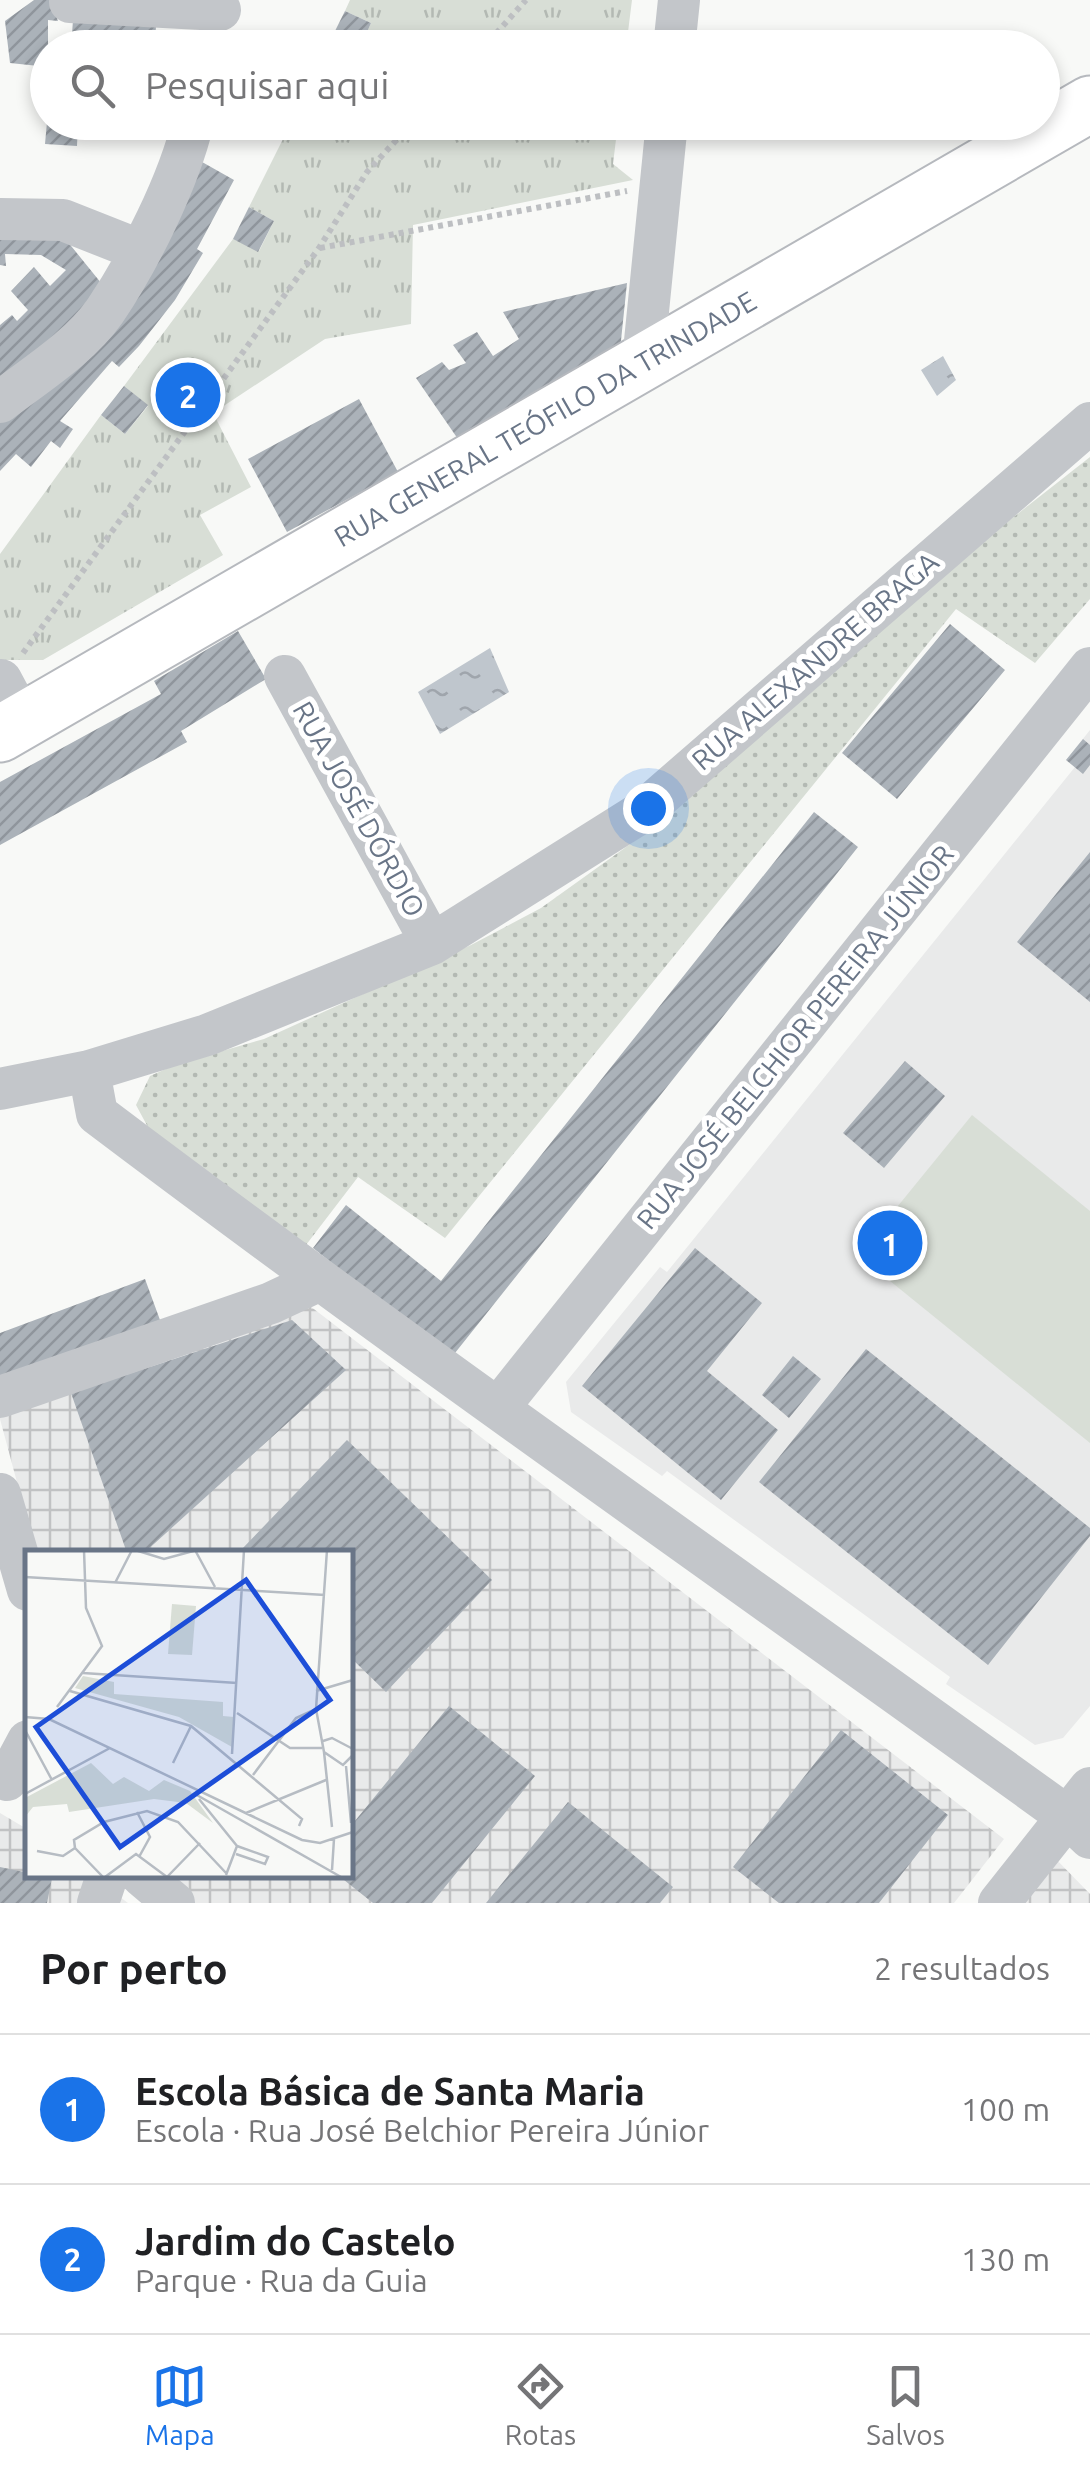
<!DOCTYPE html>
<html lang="pt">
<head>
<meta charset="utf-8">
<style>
	:root { --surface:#fff; --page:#f6f6f6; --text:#202124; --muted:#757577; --line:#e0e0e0; --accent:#1a73e8 }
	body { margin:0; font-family:Ubuntu,sans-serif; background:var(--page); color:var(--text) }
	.you { position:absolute; left:648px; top:808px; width:35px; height:35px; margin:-25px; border:8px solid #fff; border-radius:50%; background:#1a73e8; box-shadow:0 0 0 15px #1a73e833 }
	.badge { display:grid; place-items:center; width:65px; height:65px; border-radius:50%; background:var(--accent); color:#fff; font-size:32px; font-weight:700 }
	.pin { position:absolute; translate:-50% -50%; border:5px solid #fff; box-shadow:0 2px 10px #0006 }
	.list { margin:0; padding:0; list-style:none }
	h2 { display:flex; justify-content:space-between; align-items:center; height:130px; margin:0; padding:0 40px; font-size:42px }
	h2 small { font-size:32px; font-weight:400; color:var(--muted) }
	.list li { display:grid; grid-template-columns:65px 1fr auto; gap:30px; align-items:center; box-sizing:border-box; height:150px; padding:0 40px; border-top:2px solid var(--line) }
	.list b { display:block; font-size:38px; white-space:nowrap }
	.list p { margin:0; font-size:32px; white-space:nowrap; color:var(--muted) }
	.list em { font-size:32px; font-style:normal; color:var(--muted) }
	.icon { flex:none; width:55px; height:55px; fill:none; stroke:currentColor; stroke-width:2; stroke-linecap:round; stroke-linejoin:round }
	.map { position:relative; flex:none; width:1090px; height:1903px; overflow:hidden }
	.search { position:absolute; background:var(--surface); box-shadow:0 5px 15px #0003; left:30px; right:30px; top:30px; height:110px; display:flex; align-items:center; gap:25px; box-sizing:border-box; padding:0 35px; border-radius:55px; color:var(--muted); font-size:38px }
	.sheet { height:430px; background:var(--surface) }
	nav { display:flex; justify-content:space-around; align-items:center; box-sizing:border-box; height:140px; border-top:2px solid var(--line); background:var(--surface); font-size:28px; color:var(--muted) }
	nav a { display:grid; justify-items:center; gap:5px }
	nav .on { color:var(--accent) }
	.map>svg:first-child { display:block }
	.built { fill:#e9eaea }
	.industrial { fill:url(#industrial-grid) }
	.grass { fill:url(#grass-dots) }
	.park { fill:url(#park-tufts) }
	.pitch { fill:#d8ded6 }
	.water { fill:url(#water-ripples) }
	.building { fill:url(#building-hatch) }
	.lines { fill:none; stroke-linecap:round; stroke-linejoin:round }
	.major-casing { stroke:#b6b9be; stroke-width:59 }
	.path { stroke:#bdbfc2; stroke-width:6; stroke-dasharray:5 5; stroke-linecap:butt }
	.minor { stroke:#c3c6ca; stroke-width:42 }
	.major { stroke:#fff; stroke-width:55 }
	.labels { text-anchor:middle; stroke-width:10; stroke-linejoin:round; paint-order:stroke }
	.street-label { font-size:28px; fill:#697587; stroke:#fff }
	.inset-road { fill:none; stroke:#b6bcc3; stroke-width:2.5 }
	.view { fill:#1d4ed8; fill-opacity:0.15; stroke:#1d4ed8; stroke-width:5 }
	.inset-edge { fill:none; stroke:#697587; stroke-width:5 }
</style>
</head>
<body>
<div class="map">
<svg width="1090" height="1903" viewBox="0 0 1090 1903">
	<defs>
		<pattern id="industrial-grid" width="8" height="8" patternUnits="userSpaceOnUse" patternTransform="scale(2.5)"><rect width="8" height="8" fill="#e9eaea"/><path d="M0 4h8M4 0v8" fill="none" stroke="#c1c2c3"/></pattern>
		<pattern id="grass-dots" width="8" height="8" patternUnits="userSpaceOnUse" patternTransform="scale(2.5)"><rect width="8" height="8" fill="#d8ded6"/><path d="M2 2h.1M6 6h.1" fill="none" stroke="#b3b9b3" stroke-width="1.8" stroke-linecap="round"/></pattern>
		<pattern id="park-tufts" width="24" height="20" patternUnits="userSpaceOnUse" patternTransform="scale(2.5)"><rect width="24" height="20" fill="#d8ded6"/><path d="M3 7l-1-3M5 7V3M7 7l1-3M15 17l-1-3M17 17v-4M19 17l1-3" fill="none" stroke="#b3b9b3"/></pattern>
		<pattern id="water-ripples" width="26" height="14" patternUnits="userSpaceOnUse" patternTransform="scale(2.5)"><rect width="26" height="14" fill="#bfc6cd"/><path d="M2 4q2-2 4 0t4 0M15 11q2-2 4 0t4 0" fill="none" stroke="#9fa5ac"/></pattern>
		<pattern id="building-hatch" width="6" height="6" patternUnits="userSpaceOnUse" patternTransform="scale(2.5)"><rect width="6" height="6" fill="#abb2b9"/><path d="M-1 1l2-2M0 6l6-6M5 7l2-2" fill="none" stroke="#8f959c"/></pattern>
	</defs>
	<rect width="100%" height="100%" fill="#f8f9f7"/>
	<!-- built -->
	<path class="built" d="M 1090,730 L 1090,1706 L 1063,1738 L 1035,1745 L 946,1684 L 950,1677 L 667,1471 L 662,1476 L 571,1412 L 566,1382 L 660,1267 L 667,1272 L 1075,767 L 1066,760 Z"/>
	<!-- industrial -->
	<path class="industrial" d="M 310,1306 L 1004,1839 L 954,1903 L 192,1903 L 160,1876 L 350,1876 L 350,1553 L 36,1553 L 0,1419 L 0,1401 Z
		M 0,1813 L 27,1829 L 28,1876 L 92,1876 L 128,1903 L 0,1903 Z
		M 1051,1854 L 1090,1894 L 1090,1903 L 1002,1903 Z"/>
	<!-- grass -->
	<path class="grass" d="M 1090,457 L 1090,599 L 1035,663 L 956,609 L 445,1238 L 358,1177 L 306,1245 L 150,1131 L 136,1105 L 150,1076 L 177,1064 L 264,1039 L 471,945 L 541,908 L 654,827 L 978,545 Z"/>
	<!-- park -->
	<path class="park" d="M 350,0 L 632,0 L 626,48 L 360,47 L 371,23 L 345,11 Z
		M 291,123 L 618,123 L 613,164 L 633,180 L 413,225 L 411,324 L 325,339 L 213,413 L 251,487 L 200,515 L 223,555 L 43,660 L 0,660 L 0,554 L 101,415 L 125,434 L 148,406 L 124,386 L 233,239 L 259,251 L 274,221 L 249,207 Z"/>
	<!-- pitch -->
	<path class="pitch" d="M 972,1115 L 1090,1211 L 1090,1443 L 858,1255 Z"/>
	<!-- water -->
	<path class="water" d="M 943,356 L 956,380 L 937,396 L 921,370 Z
		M 490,648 L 509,692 L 440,734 L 418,692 Z"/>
	<!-- building -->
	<path class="building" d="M 34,0 L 51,0 L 58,21 L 48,20 L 48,67 L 10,63 L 5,21 Z
		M 345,11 L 371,23 L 360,48 L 331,39 Z
		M 73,20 L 156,27 L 154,48 L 71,48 Z
		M 47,122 L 78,122 L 77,146 L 45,144 Z
		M 195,158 L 234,180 L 197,249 L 203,253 L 175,300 L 139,346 L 119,367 L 112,361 L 60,421 L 73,429 L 60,448 L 51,441 L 31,467 L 16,454 L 0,471 L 0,416 Z
		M 249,207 L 274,221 L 258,252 L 233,239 Z
		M 0,229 L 59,231 L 110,294 L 0,389 L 0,325 L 12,315 L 17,321 L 28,310 L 11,291 L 34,267 L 50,286 L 66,270 L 41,255 L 5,254 L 6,266 L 0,265 Z
		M 627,283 L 620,350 L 460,442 L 416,378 L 442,362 L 449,370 L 466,363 L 453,345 L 477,332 L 493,356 L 519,339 L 503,312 Z
		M 124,386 L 148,405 L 125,434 L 101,415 Z
		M 359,399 L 398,472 L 287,532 L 248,459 Z
		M 950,624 L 1005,670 L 897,799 L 842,753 Z
		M 238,631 L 266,679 L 181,731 L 187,742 L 0,845 L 0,782 L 161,694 L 154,681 Z
		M 1083,739 L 1090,745 L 1090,765 L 1083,774 L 1066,760 Z
		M 814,812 L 858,847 L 451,1358 L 313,1248 L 346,1205 L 441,1281 Z
		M 1090,852 L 1090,1002 L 1017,942 Z
		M 905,1061 L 945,1096 L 884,1168 L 843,1133 Z
		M 695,1248 L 762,1303 L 707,1371 L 778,1430 L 721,1500 L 582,1386 Z
		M 145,1279 L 160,1320 L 0,1380 L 0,1333 Z
		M 292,1320 L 346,1370 L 144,1553 L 127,1553 L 71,1393 Z
		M 866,1349 L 1090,1528 L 1090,1536 L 988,1665 L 759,1482 Z
		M 793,1356 L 821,1379 L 789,1418 L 762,1395 Z
		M 347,1440 L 492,1580 L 386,1692 L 350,1657 L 350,1553 L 240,1551 Z
		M 449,1706 L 535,1776 L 432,1903 L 373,1903 L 339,1876 L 350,1876 L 350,1827 Z
		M 841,1730 L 948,1815 L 879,1903 L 779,1903 L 733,1867 Z
		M 568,1802 L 673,1887 L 660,1903 L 486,1903 Z
		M 0,1867 L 52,1878 L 47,1903 L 0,1903 Z"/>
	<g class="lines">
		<!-- major casing -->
		<g class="major-casing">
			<path id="major" d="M 0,734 L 1090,104"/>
		</g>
		<!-- path -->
		<path class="path" d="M 483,48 L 526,0
			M 320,248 L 627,191
			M 23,653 L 319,248 L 367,172 L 413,122"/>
		<!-- minor -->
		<path class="minor" d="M 70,2 L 220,10
			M 674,48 L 679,0
			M 0,219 L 63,220 L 139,250
			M 643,361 L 667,122
			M 0,402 C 35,375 79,348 105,311 C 139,261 179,181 193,122
			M 285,676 L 432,944
			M 1,680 L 23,721
			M 89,1071 L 97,1114 C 416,1355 744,1583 1068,1817 L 1090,1838
			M 0,1089 L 89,1071 L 207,1035 L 432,944 L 642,812 L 1090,423
			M 0,1397 L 271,1303 L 318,1281
			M 499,1407 L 1090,668
			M 0,1494 L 28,1590
			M 7,1780 L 28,1741
			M 142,1876 L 174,1903
			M 98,1903 L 107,1876
			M 999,1903 L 1090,1788"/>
		<!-- major -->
		<use href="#major" class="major"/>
	</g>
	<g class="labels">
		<!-- street labels -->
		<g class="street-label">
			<text transform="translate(545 419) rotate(-30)" y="10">RUA GENERAL TEÓFILO DA TRINDADE</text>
			<text transform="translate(815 661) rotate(-41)" y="10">RUA ALEXANDRE BRAGA</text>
			<text transform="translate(359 809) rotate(61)" y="10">RUA JOSÉ DÓRDIO</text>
			<text transform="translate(795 1037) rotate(-51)" y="10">RUA JOSÉ BELCHIOR PEREIRA JÚNIOR</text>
		</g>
	</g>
	<!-- overview -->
	<g transform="translate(25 1550)">
		<rect width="328" height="328" fill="#f8f9f7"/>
		<path d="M 58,126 L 89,132 L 89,144 L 198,152 L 198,166 L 209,167 L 207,197 L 154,167 L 50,138 Z" fill="#d8ded6"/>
		<path d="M 66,213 L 88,234 L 99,227 L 124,241 L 139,230 L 165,241 L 188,273 L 161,253 L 129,249 L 44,262 L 42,254 L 8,257 L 0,267 L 0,248 Z" fill="#d8ded6"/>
		<path d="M 147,54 L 171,56 L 167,105 L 143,104 Z" fill="#d8ded6"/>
		<path class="inset-road" d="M 110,0 L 139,9 L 172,0M 170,0 L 190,37M 302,0 L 291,159 L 299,202 L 318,215 L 328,205M 0,27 L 300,45M 90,33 L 107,0M 58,123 L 212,133M 45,141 L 166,176 L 277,269 L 274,276M 291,141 L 328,130M 32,157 L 77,96 L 61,58 L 59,0M 212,163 L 265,198 L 297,198M 0,167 L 24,169 L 277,290 L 295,293 L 328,282M 0,180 L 27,230M 298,191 L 307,188 L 328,199M 299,202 L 307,277M 207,204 L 219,0M 148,213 L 166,176M 321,216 L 326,273M 228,225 L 271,168 L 291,159M 0,244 L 85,198M 170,244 L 316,327M 174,249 L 212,296 L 201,325M 112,262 L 125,287 L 114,307M 221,263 L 301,230M 50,298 L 49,290 L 79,272 L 122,261 L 153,272 L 202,324M 50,298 L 78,327M 12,301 L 38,306 L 50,298M 211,304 L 240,314 L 243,307 L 212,296M 307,320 L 309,289M 80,327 L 111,304 L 142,327M 142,327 L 175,293"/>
		<path class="view" d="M 221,30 L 305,150 L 95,297 L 11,177 Z"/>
		<rect width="328" height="328" class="inset-edge"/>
	</g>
</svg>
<div class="you"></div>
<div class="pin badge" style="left:890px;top:1243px">1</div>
<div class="pin badge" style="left:188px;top:395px">2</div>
<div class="search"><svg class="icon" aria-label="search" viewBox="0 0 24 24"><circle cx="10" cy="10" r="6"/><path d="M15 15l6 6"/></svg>Pesquisar aqui</div>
</div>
<section class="sheet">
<h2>Por perto<small>2 resultados</small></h2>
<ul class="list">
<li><span class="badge">1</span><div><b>Escola Básica de Santa Maria</b><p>Escola · Rua José Belchior Pereira Júnior</p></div><em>100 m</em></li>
<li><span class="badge">2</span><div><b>Jardim do Castelo</b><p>Parque · Rua da Guia</p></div><em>130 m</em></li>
</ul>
</section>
<nav>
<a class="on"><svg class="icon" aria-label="map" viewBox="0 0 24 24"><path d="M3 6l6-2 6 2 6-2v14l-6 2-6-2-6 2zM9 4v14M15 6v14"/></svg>Mapa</a>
<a><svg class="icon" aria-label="directions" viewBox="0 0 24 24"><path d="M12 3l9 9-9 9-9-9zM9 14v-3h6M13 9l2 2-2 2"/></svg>Rotas</a>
<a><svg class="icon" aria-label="saved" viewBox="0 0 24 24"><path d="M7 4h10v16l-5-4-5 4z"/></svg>Salvos</a>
</nav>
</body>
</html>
